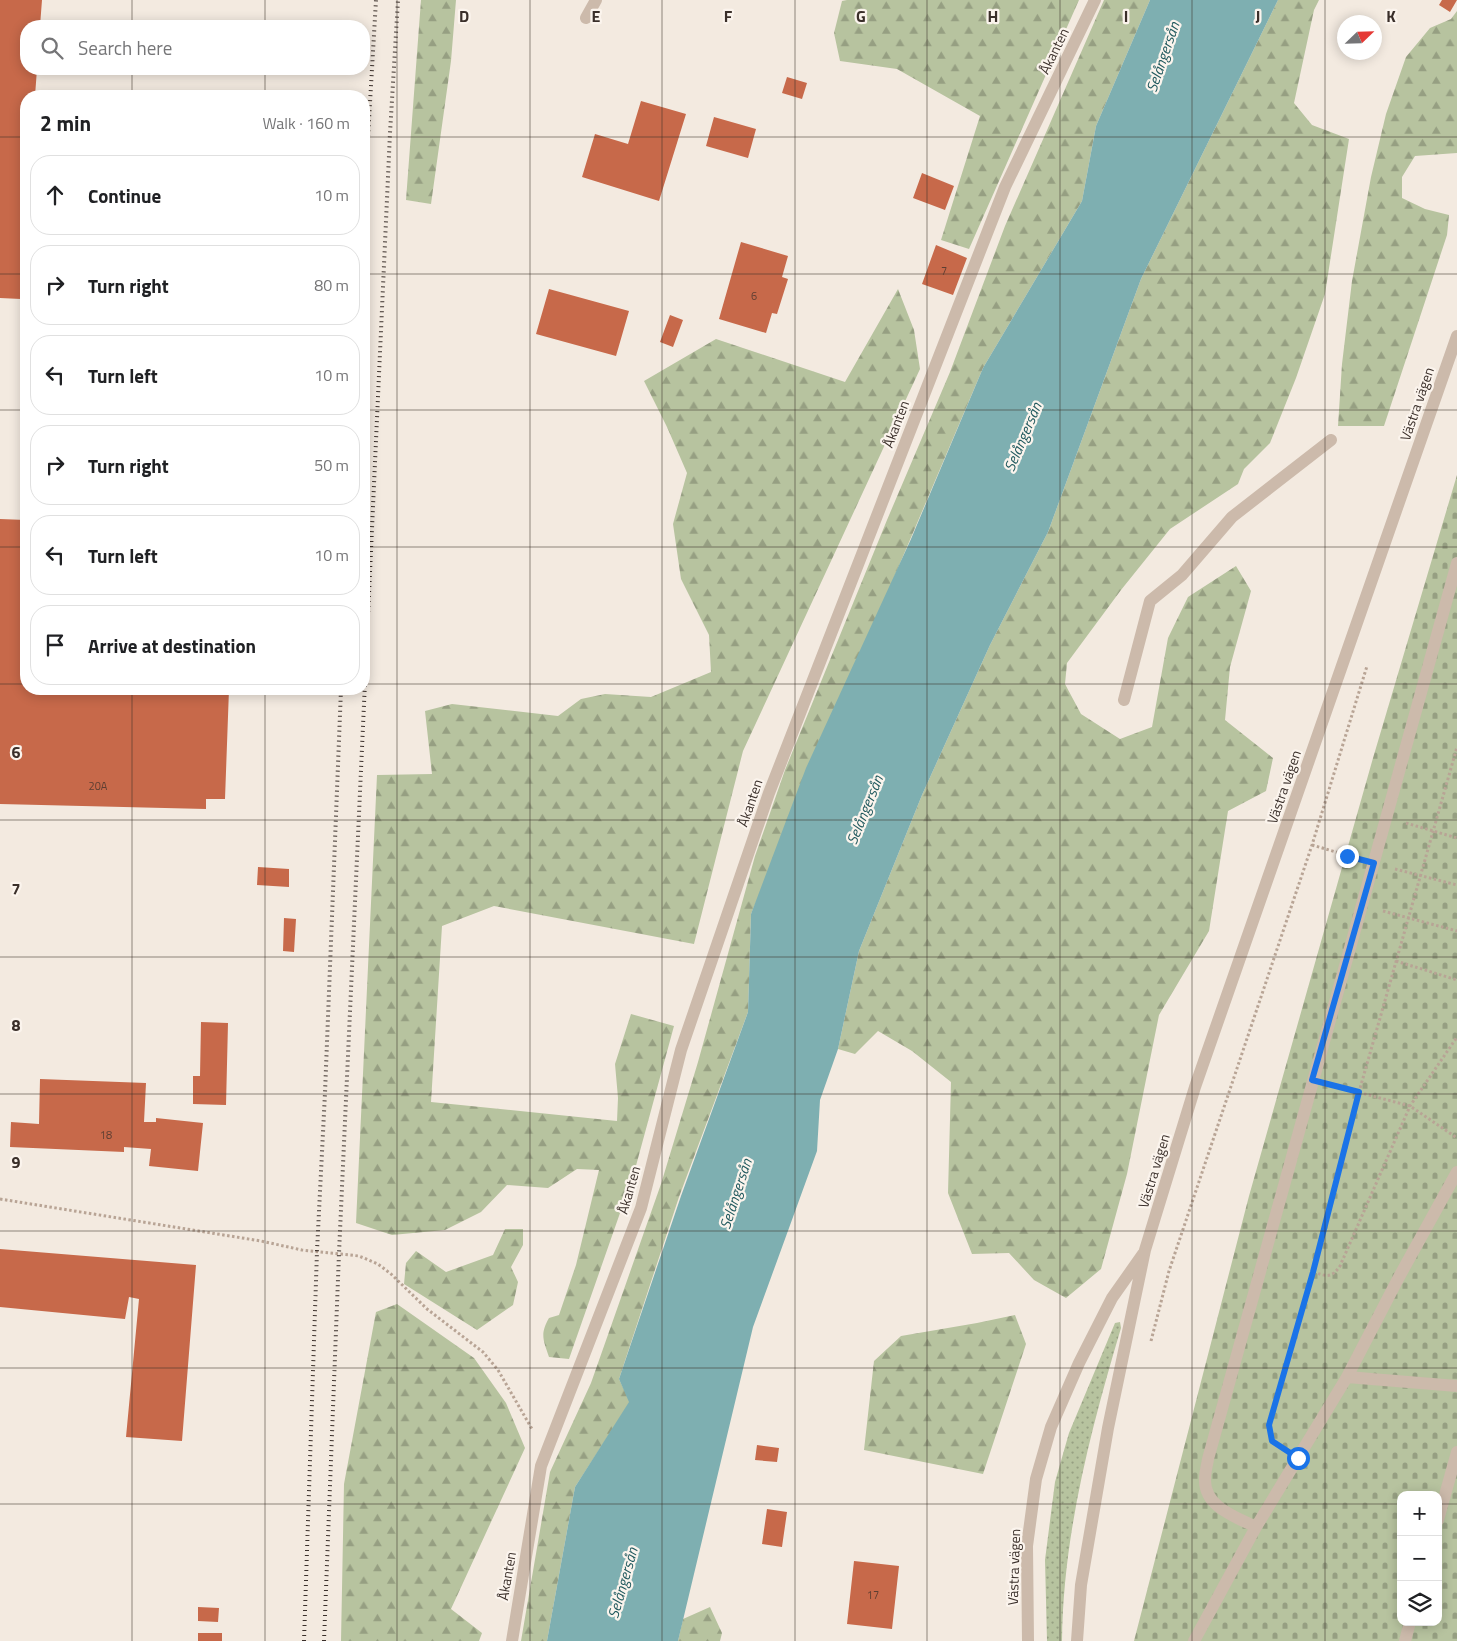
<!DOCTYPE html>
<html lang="en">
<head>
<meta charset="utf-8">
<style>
	:root { --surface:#fff; --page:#f2f2f2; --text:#202124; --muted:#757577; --line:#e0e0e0 }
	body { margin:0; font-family:"Titillium Web",sans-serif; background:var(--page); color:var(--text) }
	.controls { position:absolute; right:15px; bottom:15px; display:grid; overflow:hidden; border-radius:10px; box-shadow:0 2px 12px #0003 }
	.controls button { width:45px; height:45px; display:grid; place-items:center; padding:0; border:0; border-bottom:1px solid var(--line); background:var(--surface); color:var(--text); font:25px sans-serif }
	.compass { position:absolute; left:1337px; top:15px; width:45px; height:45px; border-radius:50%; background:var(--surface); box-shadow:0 2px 12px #0003; rotate:67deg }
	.stop { position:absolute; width:15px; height:15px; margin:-11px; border:4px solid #1a73e8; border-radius:50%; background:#fff }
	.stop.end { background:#1a73e8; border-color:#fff; box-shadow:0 1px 5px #0008 }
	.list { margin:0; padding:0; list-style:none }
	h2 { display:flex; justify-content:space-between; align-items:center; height:65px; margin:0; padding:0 20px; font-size:21px }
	h2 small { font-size:16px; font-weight:400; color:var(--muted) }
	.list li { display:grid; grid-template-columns:32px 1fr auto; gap:15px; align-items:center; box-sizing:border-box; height:80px; margin:0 10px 10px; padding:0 10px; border:1px solid var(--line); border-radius:20px }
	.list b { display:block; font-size:19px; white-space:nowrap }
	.list em { font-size:16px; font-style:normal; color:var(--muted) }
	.icon { flex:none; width:28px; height:28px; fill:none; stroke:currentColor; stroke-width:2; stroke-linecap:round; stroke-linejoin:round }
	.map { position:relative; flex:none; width:1457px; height:1641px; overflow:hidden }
	.search { position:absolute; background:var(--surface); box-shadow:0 2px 12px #0003; left:20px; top:20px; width:350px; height:55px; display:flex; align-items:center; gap:12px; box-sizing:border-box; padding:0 18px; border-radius:20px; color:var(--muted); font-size:19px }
	.panel { position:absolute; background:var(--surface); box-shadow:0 2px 12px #0003; left:20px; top:90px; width:350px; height:605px; border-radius:20px }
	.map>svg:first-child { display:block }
	.grass { fill:url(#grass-dots) }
	.forest { fill:url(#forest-firs) }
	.cemetery { fill:url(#cemetery-stones); fill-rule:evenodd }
	.water { fill:#7eafb1 }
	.building { fill:#c7694a }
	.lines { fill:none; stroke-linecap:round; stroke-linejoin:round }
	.path { stroke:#b8a495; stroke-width:3; stroke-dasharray:2.5 2.5; stroke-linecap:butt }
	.minor { stroke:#ccbaab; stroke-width:12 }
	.rail { stroke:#3a2f2a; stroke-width:4; stroke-dasharray:1 4; stroke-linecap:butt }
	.route { stroke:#1a73e8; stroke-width:6 }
	.grid { fill:none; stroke:#3a2f2a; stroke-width:1; stroke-opacity:0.55 }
	.labels { text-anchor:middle; stroke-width:4.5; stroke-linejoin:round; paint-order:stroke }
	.number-label { font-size:11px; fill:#5d3e32 }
	.street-label { font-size:14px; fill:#3a2f2a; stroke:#fbf4ed }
	.water-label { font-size:15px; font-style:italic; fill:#1f585d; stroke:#fbf4ed }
	.grid-label { font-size:16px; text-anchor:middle; font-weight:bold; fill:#3a2f2a; stroke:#fbf4ed; stroke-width:4.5; stroke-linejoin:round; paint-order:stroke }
</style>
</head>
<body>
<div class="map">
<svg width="1457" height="1641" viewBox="0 0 1457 1641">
	<defs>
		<pattern id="grass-dots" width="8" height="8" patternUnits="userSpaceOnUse" patternTransform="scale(1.25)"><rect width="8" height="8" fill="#b7c39f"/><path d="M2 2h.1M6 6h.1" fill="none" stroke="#969f82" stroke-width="1.8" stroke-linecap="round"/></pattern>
		<pattern id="forest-firs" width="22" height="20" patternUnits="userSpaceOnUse" patternTransform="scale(1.25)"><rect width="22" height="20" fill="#b7c39f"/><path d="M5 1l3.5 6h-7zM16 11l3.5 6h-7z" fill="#969f82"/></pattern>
		<pattern id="cemetery-stones" width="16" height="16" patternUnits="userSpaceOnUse" patternTransform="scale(1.25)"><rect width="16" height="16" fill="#b7c39f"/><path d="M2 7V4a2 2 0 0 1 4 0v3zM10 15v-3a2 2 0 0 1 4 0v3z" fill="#969f82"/></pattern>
	</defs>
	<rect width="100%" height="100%" fill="#f3eae0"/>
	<!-- grass -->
	<path class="grass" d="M 1120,1322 L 1121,1328 C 1091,1429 1063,1534 1062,1641 L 1047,1641 L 1045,1560 L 1055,1482 L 1069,1433 L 1115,1323 Z"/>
	<!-- forest -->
	<path class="forest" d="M 421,0 L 456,0 L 451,61 L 431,204 L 406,200 Z
		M 847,0 L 1079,0 L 969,249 L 941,240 L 980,116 L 897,69 L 840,61 L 834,33 L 842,1 Z
		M 1104,0 L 1150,0 L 1096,126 L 1082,201 L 983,368 L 751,914 L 748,1012 L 679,1197 L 619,1379 L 630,1402 L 575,1487 L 547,1641 L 521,1641 L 550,1472 L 591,1383 L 661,1184 L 698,1062 L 755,856 L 785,770 L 887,520 L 950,372 L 1005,226 Z
		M 1278,0 L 1319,0 L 1314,10 L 1294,103 L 1312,125 L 1349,139 L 1325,294 L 1296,378 L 1270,443 L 1244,469 L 1238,484 L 1170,529 L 1121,590 L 1067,663 L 1065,684 L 1081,714 L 1120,739 L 1152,727 L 1168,638 L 1188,597 L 1236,566 L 1251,591 L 1230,667 L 1225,720 L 1273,758 L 1266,791 L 1228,811 L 1209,931 L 1159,1015 L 1127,1174 L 1101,1269 L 1066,1298 L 1034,1280 L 1009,1253 L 972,1254 L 948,1193 L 951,1082 L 912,1051 L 878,1031 L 855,1054 L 838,1049 L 859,951 L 922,795 L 990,645 L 1048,532 L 1141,279 Z
		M 1457,11 L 1457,153 L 1415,156 L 1402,177 L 1402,198 L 1425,209 L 1449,215 L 1447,235 L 1384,426 L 1338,426 L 1342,364 L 1352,281 L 1371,177 L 1386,114 L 1406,57 L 1430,28 L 1451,19 Z
		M 898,289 L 914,330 L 920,369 L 743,751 L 694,944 L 494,906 L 442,926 L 431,1102 L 617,1121 L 618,1098 L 615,1064 L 631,1014 L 674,1026 L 634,1173 L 569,1359 L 549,1357 C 543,1339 540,1334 549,1318 L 559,1315 L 576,1265 L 599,1170 L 577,1169 L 548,1188 L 507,1185 L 481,1212 L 445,1230 L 392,1235 L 356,1223 L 377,775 L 432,774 L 425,711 L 452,704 L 558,716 L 581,699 L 605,694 L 651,697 L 711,672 L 709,635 L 681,579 L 673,524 L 687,473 L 667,427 L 644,381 L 716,339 L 845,382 Z
		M 505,1229 L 523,1229 L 523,1245 L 511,1267 L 518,1282 L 513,1305 L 477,1330 L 404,1284 L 406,1263 L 416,1251 L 446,1272 L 493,1255 Z
		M 397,1304 L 474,1358 L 506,1403 L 525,1448 L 451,1609 L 482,1633 L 479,1641 L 341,1641 L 344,1484 L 376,1312 Z
		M 1015,1315 L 1026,1344 L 983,1474 L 864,1450 L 874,1361 L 901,1336 L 977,1323 Z
		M 710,1607 L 722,1633 L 720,1641 L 678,1641 L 683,1619 Z"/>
	<!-- cemetery -->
	<path class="cemetery" d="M 1457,475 L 1457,1641 L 1134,1641 L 1249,1196 L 1373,758 ZM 1401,1495 L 1438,1495 L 1438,1622 L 1401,1622 Z"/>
	<!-- water -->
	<path class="water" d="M 1150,0 L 1278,0 L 1141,279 L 1048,532 L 990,645 L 922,795 L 859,951 L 838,1049 L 820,1100 L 817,1151 L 753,1327 L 678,1641 L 547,1641 L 575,1487 L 629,1402 L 619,1379 L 681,1196 L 748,1012 L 751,914 L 806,768 L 911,539 L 983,368 L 1082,201 L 1096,126 Z"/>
	<!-- building -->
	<path class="building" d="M 0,0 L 42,0 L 40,26 L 26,26 L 26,69 L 37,69 L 35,96 L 26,96 L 26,220 L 21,299 L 0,298 Z
		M 1442,0 L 1457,0 L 1450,12 L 1439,5 Z
		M 787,77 L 807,83 L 802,99 L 782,93 Z
		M 641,101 L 686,114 L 659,201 L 582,177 L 595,134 L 628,144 Z
		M 714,117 L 756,129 L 748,158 L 706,146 Z
		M 922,173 L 954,186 L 945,210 L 913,198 Z
		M 741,242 L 788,256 L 782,277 L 788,279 L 777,314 L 772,313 L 766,333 L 719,319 Z
		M 936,245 L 967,258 L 953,295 L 922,284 Z
		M 549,289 L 629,311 L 616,356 L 536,334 Z
		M 670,315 L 683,320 L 673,347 L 660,342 Z
		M 0,519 L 26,520 L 26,689 L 229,689 L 225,799 L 206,799 L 206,809 L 0,804 Z
		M 258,867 L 289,869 L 289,887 L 257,885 Z
		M 284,918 L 296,919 L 294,952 L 283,951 Z
		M 201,1022 L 228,1023 L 226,1105 L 193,1104 L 193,1076 L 200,1076 Z
		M 40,1079 L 146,1083 L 144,1122 L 156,1122 L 156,1118 L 203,1123 L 198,1171 L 149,1166 L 151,1149 L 124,1147 L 124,1152 L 10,1147 L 11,1122 L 39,1124 Z
		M 0,1249 L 196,1265 L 182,1441 L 126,1437 L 139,1299 L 129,1297 L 125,1319 L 0,1307 Z
		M 757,1445 L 779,1448 L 777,1462 L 755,1460 Z
		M 767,1509 L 787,1512 L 782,1547 L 762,1544 Z
		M 854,1561 L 899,1566 L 892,1629 L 847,1624 Z
		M 198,1607 L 219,1608 L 218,1622 L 198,1621 Z
		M 198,1633 L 222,1633 L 222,1641 L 198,1641 Z"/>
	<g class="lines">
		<!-- path -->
		<path class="path" d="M 1406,823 L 1457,838
			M 1312,845 L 1353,857
			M 1395,869 L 1457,885
			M 1383,911 L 1457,931
			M 1396,961 L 1457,980
			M 1335,1086 L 1410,1106 L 1457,1138
			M 0,1199 L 261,1241 L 302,1250 L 359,1256 L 378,1264 L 391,1274 L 427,1309 L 483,1352 L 498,1370 L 532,1429
			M 1313,1272 C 1326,1276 1331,1279 1340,1266 L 1410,1106 L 1457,1037
			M 1151,1341 L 1169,1271 L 1312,845 L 1367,666
			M 1280,1446 L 1272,1441 L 1269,1425 L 1313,1272 L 1359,1092 L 1457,747"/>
		<!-- minor -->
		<path class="minor" d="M 586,18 L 596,0
			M 1124,700 L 1150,601 L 1182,575 L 1232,517 L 1331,440
			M 1347,1377 L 1457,1386
			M 1438,1520 L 1457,1452
			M 1256,1527 C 1236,1517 1204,1507 1205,1479 C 1205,1472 1207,1466 1208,1459 L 1457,563
			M 512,1641 L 541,1466 L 641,1208 L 681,1050 L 769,793 L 1005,187 L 1095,0
			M 1028,1641 L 1027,1546 L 1036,1479 L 1051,1427 L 1079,1363 L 1112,1298 L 1143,1254
			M 1077,1641 L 1081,1585 L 1108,1428 L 1145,1250 L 1195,1087 L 1457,336
			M 1194,1641 L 1256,1527 L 1347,1377 L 1399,1277 L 1457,1172
			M 1405,1641 L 1410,1622"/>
		<!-- rail -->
		<path class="rail" d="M 364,206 L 376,0
			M 304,1641 L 317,1251 L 325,1093 L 341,689
			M 324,1641 L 339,1253 L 390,133 L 398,0"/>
	</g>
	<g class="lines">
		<!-- route -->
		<path class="route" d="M 1298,1458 L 1272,1441 L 1269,1425 L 1313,1272 L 1359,1092 L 1312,1080 L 1374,863 L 1347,856"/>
	</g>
	<!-- grid -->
	<path class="grid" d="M 132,0 L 132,26M 265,0 L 265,26M 397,0 L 397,1641M 530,0 L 530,1641M 662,0 L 662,1641M 795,0 L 795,1641M 927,0 L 927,1641M 1060,0 L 1060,1641M 1192,0 L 1192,1641M 1325,0 L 1325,1641M 132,69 L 132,96M 265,69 L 265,96M 0,137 L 26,137M 364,137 L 1457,137M 0,274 L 26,274M 364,274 L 1457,274M 0,410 L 26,410M 364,410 L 1457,410M 0,547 L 26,547M 364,547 L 1457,547M 0,684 L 26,684M 364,684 L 1457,684M 132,689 L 132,1641M 265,689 L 265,1641M 0,820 L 1457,820M 0,957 L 1457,957M 0,1094 L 1457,1094M 0,1231 L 1457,1231M 0,1368 L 1457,1368M 0,1504 L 1401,1504M 1438,1504 L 1457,1504"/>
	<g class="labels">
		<!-- number labels -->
		<g class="number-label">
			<text x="944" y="275">7</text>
			<text x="754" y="300">6</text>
			<text x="98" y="790">20A</text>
			<text x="106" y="1139">18</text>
			<text x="873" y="1599">17</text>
		</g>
		<!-- street labels -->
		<g class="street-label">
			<text transform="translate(1054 51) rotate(-64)" y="5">Åkanten</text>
			<text transform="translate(1417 404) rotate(-71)" y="5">Västra vägen</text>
			<text transform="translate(896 424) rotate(-69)" y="5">Åkanten</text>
			<text transform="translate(1284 787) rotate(-71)" y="5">Västra vägen</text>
			<text transform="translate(750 803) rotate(-71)" y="5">Åkanten</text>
			<text transform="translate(1154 1171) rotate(-73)" y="5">Västra vägen</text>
			<text transform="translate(629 1190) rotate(-74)" y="5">Åkanten</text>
			<text transform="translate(1014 1567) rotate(-88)" y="5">Västra vägen</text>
			<text transform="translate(507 1576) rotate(-80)" y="5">Åkanten</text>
		</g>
		<!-- water labels -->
		<g class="water-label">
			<text transform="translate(1163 57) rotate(-71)" y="5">Selångersån</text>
			<text transform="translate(1023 437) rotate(-67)" y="5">Selångersån</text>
			<text transform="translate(865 810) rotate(-68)" y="5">Selångersån</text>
			<text transform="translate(736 1194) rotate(-72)" y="5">Selångersån</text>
			<text transform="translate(623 1583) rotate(-74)" y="5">Selångersån</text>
		</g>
	</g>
	<g class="grid-label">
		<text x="464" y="22">D</text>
		<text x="596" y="22">E</text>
		<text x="728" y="22">F</text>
		<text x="861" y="22">G</text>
		<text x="993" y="22">H</text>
		<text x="1126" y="22">I</text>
		<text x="1258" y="22">J</text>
		<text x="1391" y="22">K</text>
		<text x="16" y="758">6</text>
		<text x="16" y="895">7</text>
		<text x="16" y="1031">8</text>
		<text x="16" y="1168">9</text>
	</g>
</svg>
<div class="controls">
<button>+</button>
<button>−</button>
<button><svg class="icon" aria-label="layers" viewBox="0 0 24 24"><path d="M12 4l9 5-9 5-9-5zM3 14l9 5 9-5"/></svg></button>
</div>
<svg class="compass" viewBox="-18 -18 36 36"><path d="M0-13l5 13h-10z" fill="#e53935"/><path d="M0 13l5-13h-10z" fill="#757577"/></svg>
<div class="stop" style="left:1298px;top:1458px"></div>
<div class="stop end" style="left:1347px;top:856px"></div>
<div class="search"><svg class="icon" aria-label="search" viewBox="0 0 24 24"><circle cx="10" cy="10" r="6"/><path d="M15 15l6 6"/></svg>Search here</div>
<section class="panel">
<h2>2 min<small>Walk · 160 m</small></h2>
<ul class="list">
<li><svg class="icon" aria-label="ahead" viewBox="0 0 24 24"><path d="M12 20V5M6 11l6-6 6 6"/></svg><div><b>Continue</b></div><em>10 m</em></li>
<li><svg class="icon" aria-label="right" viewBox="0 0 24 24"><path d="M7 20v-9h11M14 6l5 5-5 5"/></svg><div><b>Turn right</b></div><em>80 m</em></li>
<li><svg class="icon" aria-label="left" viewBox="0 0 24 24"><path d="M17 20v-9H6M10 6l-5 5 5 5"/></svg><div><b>Turn left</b></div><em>10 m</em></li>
<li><svg class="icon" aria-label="right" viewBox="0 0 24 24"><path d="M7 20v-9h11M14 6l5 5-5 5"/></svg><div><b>Turn right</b></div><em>50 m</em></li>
<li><svg class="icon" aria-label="left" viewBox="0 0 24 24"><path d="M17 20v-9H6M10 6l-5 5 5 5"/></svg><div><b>Turn left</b></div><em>10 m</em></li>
<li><svg class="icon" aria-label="arrive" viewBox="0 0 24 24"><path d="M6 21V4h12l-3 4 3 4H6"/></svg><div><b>Arrive at destination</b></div></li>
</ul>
</section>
</div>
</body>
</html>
